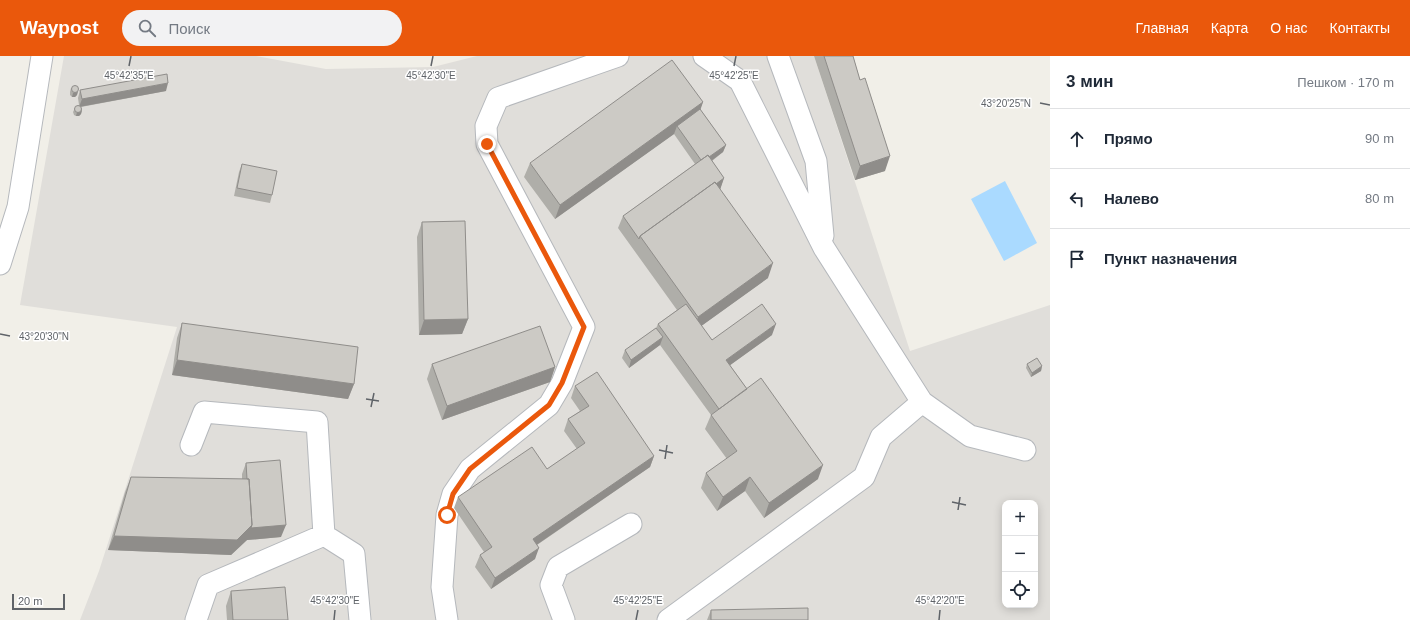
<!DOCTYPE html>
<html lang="ru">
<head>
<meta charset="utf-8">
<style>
	:root { --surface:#fff; --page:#f2f2f3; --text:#1f2937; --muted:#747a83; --line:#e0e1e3; --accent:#ea580c }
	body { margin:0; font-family:Helvetica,sans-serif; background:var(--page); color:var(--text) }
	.controls { position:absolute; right:12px; bottom:12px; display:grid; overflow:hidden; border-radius:8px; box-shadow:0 2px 10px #0003 }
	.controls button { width:36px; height:36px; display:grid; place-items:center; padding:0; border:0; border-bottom:1px solid var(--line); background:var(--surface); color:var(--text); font:20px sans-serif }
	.scale { position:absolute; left:12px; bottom:10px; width:53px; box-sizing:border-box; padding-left:4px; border:2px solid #5f6368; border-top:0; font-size:11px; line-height:14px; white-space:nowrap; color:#5f6368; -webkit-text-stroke:3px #fff; paint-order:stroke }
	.stop { position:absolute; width:12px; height:12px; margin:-9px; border:3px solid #ea580c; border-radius:50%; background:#fff }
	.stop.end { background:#ea580c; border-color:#fff; box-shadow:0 1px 4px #0008 }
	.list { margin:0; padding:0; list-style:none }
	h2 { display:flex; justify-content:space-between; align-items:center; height:52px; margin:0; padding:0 16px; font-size:17px }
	h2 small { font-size:13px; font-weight:400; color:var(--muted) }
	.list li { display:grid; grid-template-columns:26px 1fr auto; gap:12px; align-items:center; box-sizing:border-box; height:60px; padding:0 16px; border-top:1px solid var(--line) }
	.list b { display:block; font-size:15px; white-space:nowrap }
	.list em { font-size:13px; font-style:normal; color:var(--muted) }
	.icon { flex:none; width:22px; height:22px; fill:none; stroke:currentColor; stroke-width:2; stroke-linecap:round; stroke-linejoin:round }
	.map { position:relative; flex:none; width:1050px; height:564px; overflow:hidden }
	header { display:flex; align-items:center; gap:24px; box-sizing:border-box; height:56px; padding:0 20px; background:var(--accent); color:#fff }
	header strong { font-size:19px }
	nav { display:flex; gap:22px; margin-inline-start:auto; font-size:14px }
	.search { width:280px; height:36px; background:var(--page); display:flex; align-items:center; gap:10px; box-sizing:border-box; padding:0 14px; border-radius:22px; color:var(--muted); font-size:15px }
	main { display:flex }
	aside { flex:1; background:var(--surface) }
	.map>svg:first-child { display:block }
	.industrial { fill:#e0deda; fill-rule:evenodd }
	.water { fill:#aadaff }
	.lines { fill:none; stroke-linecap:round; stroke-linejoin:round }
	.minor-casing { stroke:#b5b8bc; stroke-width:23 }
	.minor { stroke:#fff; stroke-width:21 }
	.wall { fill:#afaea9 }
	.shaded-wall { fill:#8f8d8a }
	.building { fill:#cccac5; stroke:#8f8d8a }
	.route { stroke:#ea580c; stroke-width:5 }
	.ticks { fill:none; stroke:#5f6368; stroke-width:1.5 }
	.ticks-label { font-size:10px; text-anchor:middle; fill:#5f6368; stroke:#fff; stroke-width:3; stroke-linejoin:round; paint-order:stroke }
</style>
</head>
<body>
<header>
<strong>Waypost</strong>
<div class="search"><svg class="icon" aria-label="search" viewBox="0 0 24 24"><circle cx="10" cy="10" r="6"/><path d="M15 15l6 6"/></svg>Поиск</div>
<nav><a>Главная</a><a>Карта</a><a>О нас</a><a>Контакты</a></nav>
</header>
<main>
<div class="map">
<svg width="1050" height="564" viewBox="0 0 1050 564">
	<rect width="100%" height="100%" fill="#f1efe8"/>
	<!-- industrial -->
	<path class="industrial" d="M 64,0 L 256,0 L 326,13 L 433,11 L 477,0 L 814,0 L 910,295 L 1050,249 L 1050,564 L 80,564 L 99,515 L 177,271 L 20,249 ZM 1005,447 L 1035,447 L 1035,549 L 1005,549 Z"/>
	<!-- water -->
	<path class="water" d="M 1005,125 L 1037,187 L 1004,205 L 971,143 Z"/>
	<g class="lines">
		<!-- minor casing -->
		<g class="minor-casing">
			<path id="minor" d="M 704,0 L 740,25 L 824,192 L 922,346 L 970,380 L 1025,394
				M 778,0 L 816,105 L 823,180
				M 0,208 L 18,151 L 42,0
				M 191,389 L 204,356 L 317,366 L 324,479 L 208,529 L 196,564
				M 324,479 L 354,498 L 360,564
				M 447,564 L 442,531 L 447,459 L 453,438 L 470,413 L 549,349 L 562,327 L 584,271 L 487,88 L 486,70 L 498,42 L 618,0
				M 564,564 L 551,529 L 558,511 L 631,468
				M 668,564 L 864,421 L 881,381 L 922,346"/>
		</g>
		<!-- minor -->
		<use href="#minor" class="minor"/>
	</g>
	<!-- wall -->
	<path class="wall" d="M 814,0 L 853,0 L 860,24 L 885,115 L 855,124 Z
		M 71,32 L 78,35 L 77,39 L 75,41 L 72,41 L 70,39 L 70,36 Z
		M 80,34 L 166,35 L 81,51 L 82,54 L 81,58 L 79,60 L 76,60 L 74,59 L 73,56 L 75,52 L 79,49 L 78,42 Z
		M 703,46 L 700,53 L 726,89 L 723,96 L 712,105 L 724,122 L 720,133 L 768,222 L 701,270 L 712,284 L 772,279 L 730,309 L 747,333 L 818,423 L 764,462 L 745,435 L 717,455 L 701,432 L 706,417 L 727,403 L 705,373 L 711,359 L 660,289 L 629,312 L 622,302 L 625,294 L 656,272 L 658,268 L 677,254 L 618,172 L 623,160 L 695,108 L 674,78 L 555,163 L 524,121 L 530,107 Z
		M 242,108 L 272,139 L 270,147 L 234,140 L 239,116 Z
		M 422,166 L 468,263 L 462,278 L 419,279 L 417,181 Z
		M 182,267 L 354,328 L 348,343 L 172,319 L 177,282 Z
		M 432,308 L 555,311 L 550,326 L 442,364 L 427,323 Z
		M 1027,308 L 1042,310 L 1041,315 L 1031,321 L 1026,312 Z
		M 575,330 L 654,400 L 650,411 L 537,489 L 535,503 L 491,533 L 475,511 L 480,499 L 484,496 L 454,452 L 458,441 L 547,413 L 577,393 L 564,375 L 568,363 L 580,355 L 571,342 Z
		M 246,407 L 281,481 L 247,484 L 231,499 L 108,494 L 125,436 L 131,421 L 242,423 L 242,418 Z
		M 231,535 L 288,564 L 227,564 L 226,550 Z
		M 711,554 L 808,564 L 707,564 Z"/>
	<!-- shaded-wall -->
	<path class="shaded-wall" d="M 168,27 L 166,35 L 79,51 L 82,43 Z
		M 78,35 L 77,39 L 75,41 L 72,41 L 73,37 Z
		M 703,46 L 698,61 L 677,70 L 674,78 L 555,163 L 560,149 Z
		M 82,54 L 81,58 L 79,60 L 76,60 L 77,56 Z
		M 726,89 L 723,96 L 699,114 L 702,106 Z
		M 890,100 L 885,115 L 855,124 L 860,110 Z
		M 724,122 L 720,134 L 641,181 Z
		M 773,207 L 768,222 L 693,276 L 698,261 Z
		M 468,263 L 462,278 L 419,279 L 424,264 Z
		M 776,268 L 772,279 L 722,315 L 726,304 Z
		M 663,281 L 660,289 L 629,312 L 631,304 Z
		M 177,304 L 354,328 L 348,343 L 172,319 Z
		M 1042,310 L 1041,315 L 1031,321 L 1032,317 Z
		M 555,311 L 550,326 L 442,364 L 447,350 Z
		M 654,400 L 650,411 L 529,494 L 533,483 Z
		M 823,409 L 818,423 L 764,462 L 769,447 Z
		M 750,421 L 745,435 L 717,455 L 723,441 Z
		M 252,469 L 286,469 L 281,481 L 247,484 L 231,499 L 108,494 L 114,480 Z
		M 539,492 L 535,503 L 491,533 L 495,522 Z"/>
	<!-- building -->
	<path class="building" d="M 824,0 L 853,0 L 860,24 L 865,22 L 890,100 L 860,110 Z
		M 672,4 L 703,46 L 560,149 L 530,107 Z
		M 167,18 L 168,27 L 82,43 L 80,34 Z
		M71.5 33a3.5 3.5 0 1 1 7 0a3.5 3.5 0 1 1-7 0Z
		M74.5 53a3.5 3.5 0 1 1 7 0a3.5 3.5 0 1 1-7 0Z
		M 700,53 L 726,89 L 709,101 L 708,99 L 701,104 L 677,70 Z
		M 708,99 L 724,122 L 716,128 L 715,126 L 640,180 L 639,183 L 623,160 Z
		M 242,108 L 277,115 L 272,139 L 237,132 Z
		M 715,126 L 773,207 L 698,261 L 640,180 Z
		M 465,165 L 468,263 L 424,264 L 422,166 Z
		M 686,248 L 712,284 L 762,248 L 776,268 L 726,304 L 747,333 L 719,353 L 658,268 Z
		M 182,267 L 358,291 L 354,328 L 177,304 Z
		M 540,270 L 555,311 L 447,350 L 432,308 Z
		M 656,272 L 663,281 L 631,304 L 625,294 Z
		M 1037,302 L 1042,310 L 1032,317 L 1027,308 Z
		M 597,316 L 654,400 L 533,483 L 539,492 L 495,522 L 480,499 L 492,491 L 458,441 L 532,391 L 547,413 L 585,387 L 568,363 L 589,350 L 575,330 Z
		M 761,322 L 823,409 L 769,447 L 750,421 L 723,441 L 706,417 L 737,395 L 711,359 Z
		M 280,404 L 286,469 L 251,472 L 252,469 L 249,423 L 247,423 L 246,407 Z
		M 131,421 L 249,423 L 252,469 L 237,484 L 114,480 Z
		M 285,531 L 288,564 L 233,564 L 231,535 Z
		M 808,552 L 808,564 L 711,564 L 711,554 Z"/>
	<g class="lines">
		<!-- route -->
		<path class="route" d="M 447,459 L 453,438 L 470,413 L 549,349 L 562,327 L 584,271 L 487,88"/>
	</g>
	<!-- ticks -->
	<path class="ticks" d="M 129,10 L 131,0M 431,10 L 433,0M 734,10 L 736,0M 1040,47 L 1050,49M 0,278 L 10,280M 366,343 L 379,345M 371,351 L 374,337M 659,394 L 673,397M 665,403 L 667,389M 952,446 L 966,449M 958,454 L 960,441M 334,564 L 335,554M 636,564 L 638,554M 939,564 L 940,554"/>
	<g class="ticks-label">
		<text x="129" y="23">45°42'35"E</text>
		<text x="431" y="23">45°42'30"E</text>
		<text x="734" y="23">45°42'25"E</text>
		<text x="1006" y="51">43°20'25"N</text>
		<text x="44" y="284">43°20'30"N</text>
		<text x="335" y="548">45°42'30"E</text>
		<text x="638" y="548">45°42'25"E</text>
		<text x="940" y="548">45°42'20"E</text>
	</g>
</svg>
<div class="controls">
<button>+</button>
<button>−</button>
<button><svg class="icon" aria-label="locate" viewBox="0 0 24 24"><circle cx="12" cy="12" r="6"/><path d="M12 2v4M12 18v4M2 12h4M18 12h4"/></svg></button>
</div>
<div class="scale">20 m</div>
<div class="stop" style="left:447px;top:459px"></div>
<div class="stop end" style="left:487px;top:88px"></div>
</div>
<aside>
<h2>3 мин<small>Пешком · 170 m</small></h2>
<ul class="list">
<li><svg class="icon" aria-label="ahead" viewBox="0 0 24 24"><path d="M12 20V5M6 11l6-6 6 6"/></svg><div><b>Прямо</b></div><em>90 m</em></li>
<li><svg class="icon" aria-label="left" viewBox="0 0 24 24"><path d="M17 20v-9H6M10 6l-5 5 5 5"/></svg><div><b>Налево</b></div><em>80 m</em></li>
<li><svg class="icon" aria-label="arrive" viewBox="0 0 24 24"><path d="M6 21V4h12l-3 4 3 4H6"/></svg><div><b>Пункт назначения</b></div></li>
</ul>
</aside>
</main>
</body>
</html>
